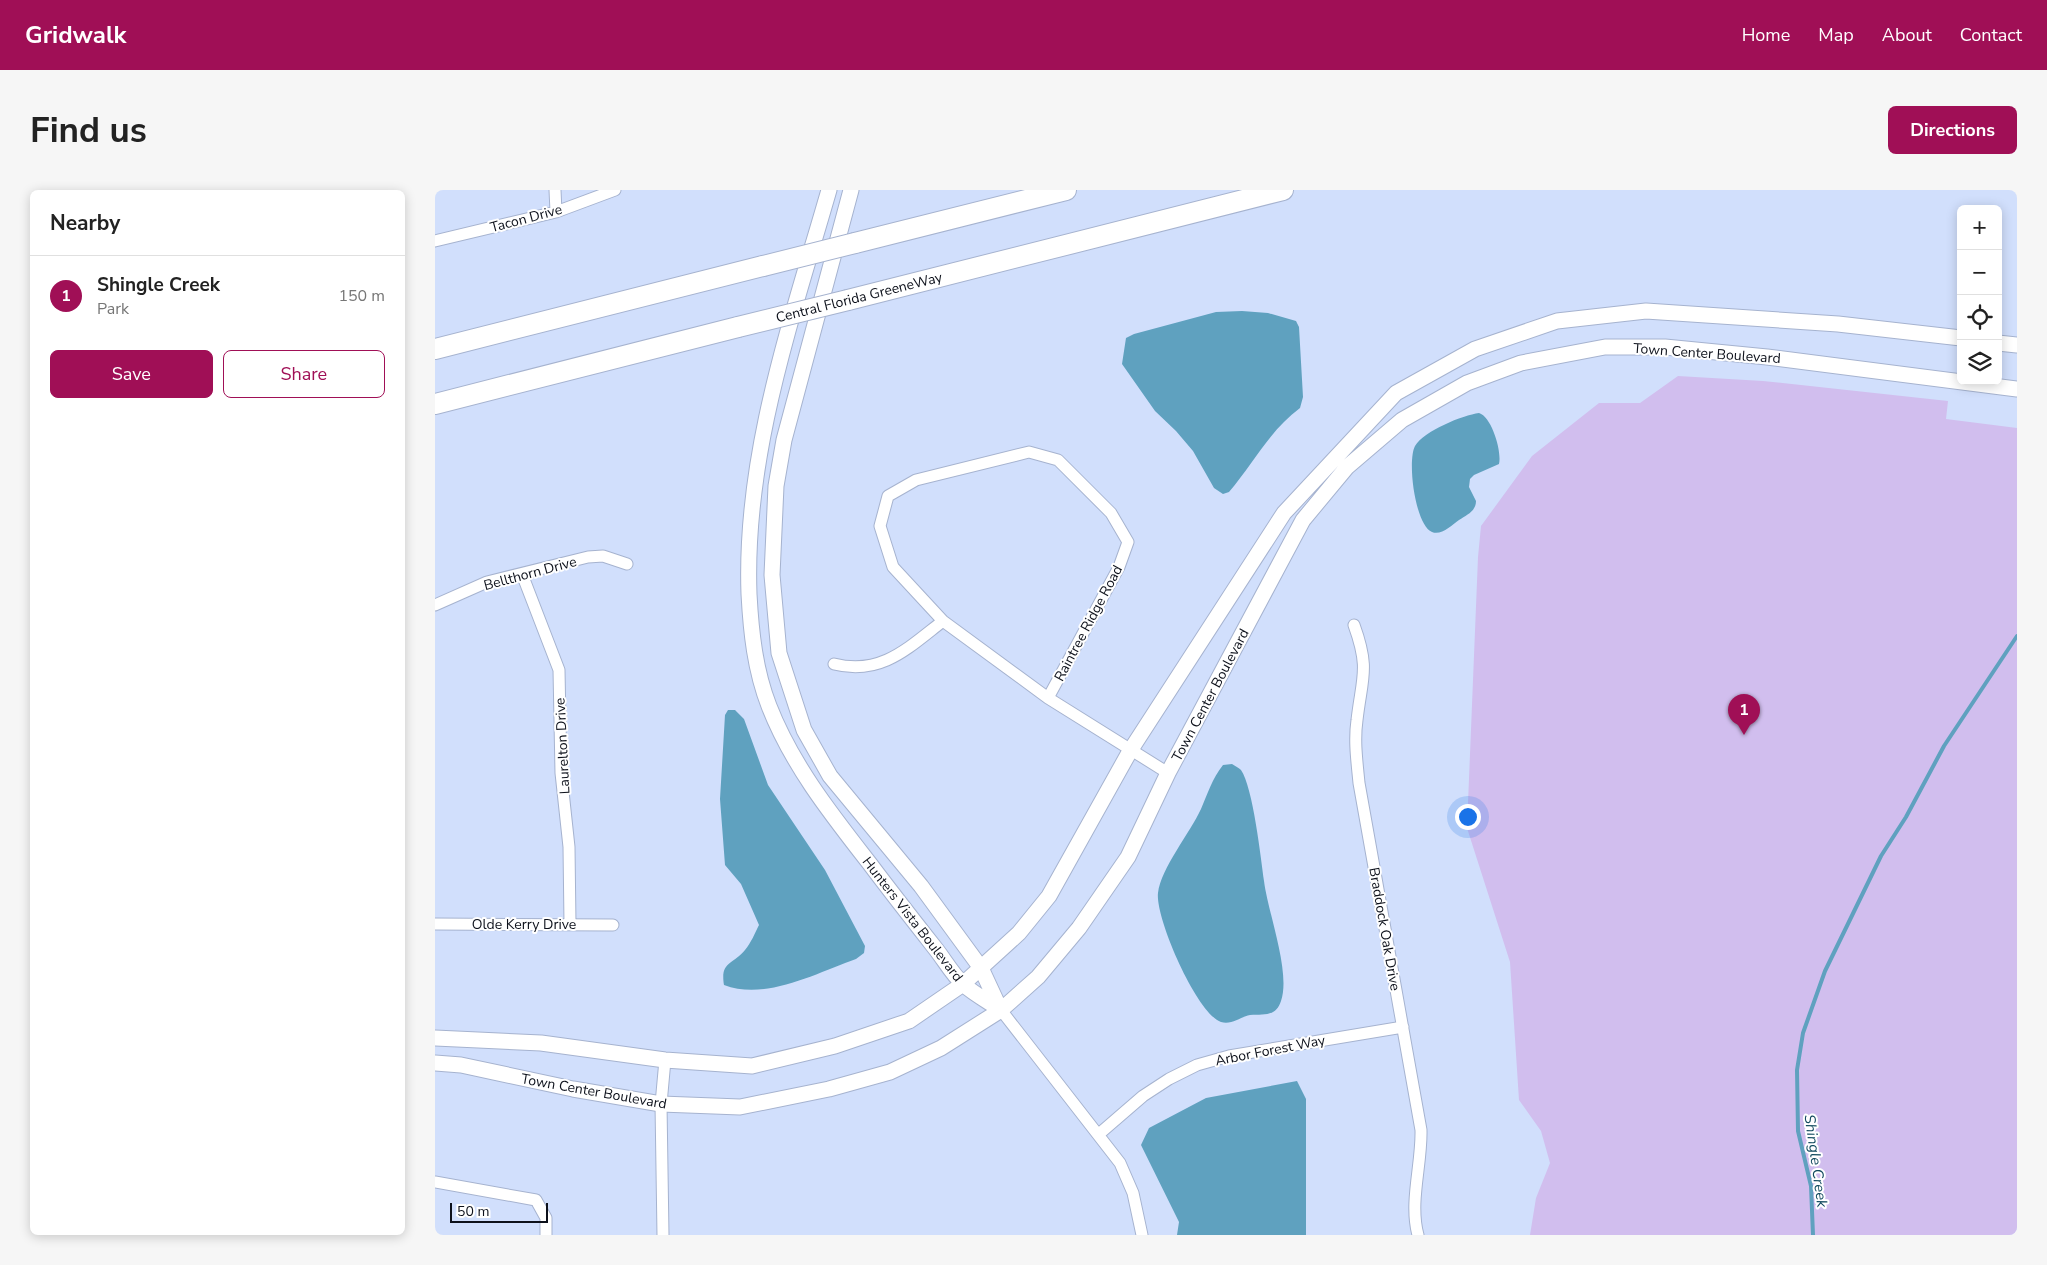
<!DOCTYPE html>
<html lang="en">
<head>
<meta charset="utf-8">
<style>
	:root { --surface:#fff; --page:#f6f6f6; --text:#222; --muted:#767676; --line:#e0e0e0; --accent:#a00f56 }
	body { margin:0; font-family:"Nunito Sans",sans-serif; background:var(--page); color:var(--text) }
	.controls { position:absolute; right:15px; top:15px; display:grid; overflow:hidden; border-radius:8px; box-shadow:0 2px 12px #0003 }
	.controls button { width:45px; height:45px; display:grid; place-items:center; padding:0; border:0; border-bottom:1px solid var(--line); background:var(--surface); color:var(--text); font:25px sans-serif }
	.scale { position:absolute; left:15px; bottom:12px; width:98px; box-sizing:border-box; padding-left:5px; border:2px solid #0d111b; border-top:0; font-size:14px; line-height:18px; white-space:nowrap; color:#0d111b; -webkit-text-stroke:4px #fff; paint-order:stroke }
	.you { position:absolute; left:1032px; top:626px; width:18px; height:18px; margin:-12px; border:4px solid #fff; border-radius:50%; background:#1a73e8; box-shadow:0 0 0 8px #1a73e833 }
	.badge { display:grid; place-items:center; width:32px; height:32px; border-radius:50%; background:var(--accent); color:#fff; font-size:16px; font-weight:700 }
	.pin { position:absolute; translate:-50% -41px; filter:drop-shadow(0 1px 2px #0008) }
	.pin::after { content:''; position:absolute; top:26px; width:18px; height:15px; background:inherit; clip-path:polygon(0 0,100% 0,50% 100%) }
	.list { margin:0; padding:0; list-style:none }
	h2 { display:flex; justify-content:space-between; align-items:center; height:65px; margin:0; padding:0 20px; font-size:21px }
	h2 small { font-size:16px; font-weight:400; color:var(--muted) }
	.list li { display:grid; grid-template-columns:32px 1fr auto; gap:15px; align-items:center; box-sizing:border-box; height:80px; padding:0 20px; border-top:1px solid var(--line) }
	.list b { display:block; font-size:19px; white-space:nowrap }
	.list p { margin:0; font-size:16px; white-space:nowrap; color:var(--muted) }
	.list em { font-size:16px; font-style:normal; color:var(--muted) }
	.actions { display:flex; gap:10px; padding:15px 20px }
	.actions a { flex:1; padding:11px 0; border:1px solid var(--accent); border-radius:8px; text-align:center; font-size:18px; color:var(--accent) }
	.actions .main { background:var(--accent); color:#fff }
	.icon { flex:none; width:28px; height:28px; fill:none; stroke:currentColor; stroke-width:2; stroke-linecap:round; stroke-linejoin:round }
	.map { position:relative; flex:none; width:1582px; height:1045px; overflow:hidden; border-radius:8px }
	header { display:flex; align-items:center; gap:30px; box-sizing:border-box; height:70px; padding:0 25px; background:var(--accent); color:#fff }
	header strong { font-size:24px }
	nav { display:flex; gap:28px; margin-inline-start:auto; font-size:18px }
	.intro { display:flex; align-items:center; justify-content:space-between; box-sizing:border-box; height:120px; padding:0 30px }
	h1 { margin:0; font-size:35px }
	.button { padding:12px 22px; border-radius:8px; background:var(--accent); color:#fff; font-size:18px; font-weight:700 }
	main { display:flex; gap:30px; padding:0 30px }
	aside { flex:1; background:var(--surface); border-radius:8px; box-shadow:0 2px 12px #0003 }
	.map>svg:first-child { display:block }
	.green { fill:#d1beee }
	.water { fill:#5fa1bf }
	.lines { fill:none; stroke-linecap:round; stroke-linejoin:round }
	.stream { stroke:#5fa1bf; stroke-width:4 }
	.street-casing { stroke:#a6b3cf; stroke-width:13 }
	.secondary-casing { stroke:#a6b3cf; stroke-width:17 }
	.highway-casing { stroke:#a6b3cf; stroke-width:22 }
	.street { stroke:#fff; stroke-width:11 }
	.secondary { stroke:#fff; stroke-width:15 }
	.highway { stroke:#fff; stroke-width:20 }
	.highway-bridge-casing { stroke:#a6b3cf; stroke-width:22; stroke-linecap:butt }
	.highway-bridge { stroke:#fff; stroke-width:20 }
	.labels { text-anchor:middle; stroke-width:4; stroke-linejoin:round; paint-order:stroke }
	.street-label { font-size:14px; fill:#0d111b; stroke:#fff }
	.water-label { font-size:15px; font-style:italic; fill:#11495e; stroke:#fff }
</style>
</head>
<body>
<header>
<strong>Gridwalk</strong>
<nav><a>Home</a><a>Map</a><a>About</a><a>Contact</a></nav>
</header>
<div class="intro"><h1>Find us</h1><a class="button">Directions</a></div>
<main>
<aside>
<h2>Nearby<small></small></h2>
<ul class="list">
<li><span class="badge">1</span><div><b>Shingle Creek</b><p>Park</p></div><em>150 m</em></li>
</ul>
<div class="actions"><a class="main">Save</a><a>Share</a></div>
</aside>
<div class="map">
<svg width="1582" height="1045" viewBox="0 0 1582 1045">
	<rect width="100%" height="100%" fill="#d1dffc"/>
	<!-- green -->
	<path class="green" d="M 1243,186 L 1328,191 L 1513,211 L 1511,229 L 1582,238 L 1582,1045 L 1095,1045 L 1101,1008 L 1115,973 L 1106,941 L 1084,910 L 1075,772 L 1032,638 L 1043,367 L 1046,336 L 1097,266 L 1164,213 L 1205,213 Z"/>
	<!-- water -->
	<path class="water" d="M 807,121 L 833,123 L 861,131 L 864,137 L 868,207 L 865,218 C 835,240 818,274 794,302 L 788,304 L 779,298 L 758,261 L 741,241 L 720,221 L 687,174 L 691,148 L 699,144 L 781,122 Z
		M 1044,223 C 1057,227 1067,262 1064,274 L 1039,285 L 1035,289 L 1034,297 L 1041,311 C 1041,321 1032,325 1024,330 C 1017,335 1006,346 997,342 C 980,335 972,271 980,256 C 989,241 1028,225 1044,223 Z
		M 293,520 L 300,520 L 309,529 L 333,595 L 390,680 L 430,756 L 429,763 L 421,769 C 381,783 331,811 289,795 C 285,771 298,775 310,760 C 316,753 320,743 324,735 L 306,694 L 290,675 L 285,609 L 290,525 Z
		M 797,574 C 800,576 804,578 806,580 C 818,597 826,669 829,691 C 833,723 856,782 846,811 C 841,827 829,824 815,825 C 805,827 797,835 786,832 C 762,824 720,728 723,703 C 726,678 755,643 766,619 C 773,603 777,589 788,575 Z
		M 862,891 L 871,909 L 871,1045 L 742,1045 L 744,1032 L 706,955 L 714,938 L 771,908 Z"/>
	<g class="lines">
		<!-- stream -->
		<path class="stream" d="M 1378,1045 L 1376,996 L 1363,941 L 1362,880 L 1368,843 L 1390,781 L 1446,666 L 1471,627 L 1509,556 L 1582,446"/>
		<!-- street casing -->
		<g class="street-casing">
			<path id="street" d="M 120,0 L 121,22
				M 0,51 L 121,22 L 180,0
				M 87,384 L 124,480 L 126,583 L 134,657 L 135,734
				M 0,415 L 52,392 L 153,367 L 168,366 L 192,374
				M 919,435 C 935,479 927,487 922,530 C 919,551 922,572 924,593 L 986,940 C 987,974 974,1012 983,1045
				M 399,474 C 446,486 473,458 508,431
				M 613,508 L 684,377 L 693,352 L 676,323 L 623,270 L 594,262 L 481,290 L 453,306 L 445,336 L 458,377 L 508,431 L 613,508 L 733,583
				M 0,734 L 178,735
				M 566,820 L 685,973 L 698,1003 L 707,1045
				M 664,944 L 708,906 L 734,889 L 762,875 L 794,866 L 968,837
				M 0,992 L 101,1010 L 111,1028 L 111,1045
				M 228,1045 L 226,914 L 230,870"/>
		</g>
		<!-- secondary casing -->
		<g class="secondary-casing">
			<path id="secondary" d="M 394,0 C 356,132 309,265 314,404 C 316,442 320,480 334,516 C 357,575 396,624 435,674 C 456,702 478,730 500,758 C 509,769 517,784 528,794 C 539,804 554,812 566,820
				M 416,0 L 349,250 L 341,296 L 337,385 L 344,463 L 369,540 L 395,586 L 486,696 L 546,778 L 565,819
				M 1563,153 L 1582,155
				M 0,848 L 106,853 L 230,870 L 317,876 L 400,856 L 474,831 L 528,794 L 584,743 L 614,706 L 695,561 L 849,323 L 961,203 L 1040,159 L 1122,131 L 1211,121 L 1403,134 L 1526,148
				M 0,873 L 26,875 L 138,899 L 226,914 L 305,917 L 394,899 L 455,882 L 506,858 L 566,820 L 603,787 L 644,738 L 693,667 L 733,583 L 868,330 L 912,277 L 967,230 L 1032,193 L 1086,173 L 1170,157 L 1230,157 L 1332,167 L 1582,199"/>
		</g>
		<!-- highway casing -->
		<g class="highway-casing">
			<path id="highway" d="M 420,53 L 631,0
				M 413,110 L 848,0
				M 0,159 L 328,76
				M 0,214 L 303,137"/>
		</g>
		<!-- street -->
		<use href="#street" class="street"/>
		<!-- secondary -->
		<use href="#secondary" class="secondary"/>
		<!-- highway -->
		<use href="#highway" class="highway"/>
		<!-- highway-bridge casing -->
		<g class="highway-bridge-casing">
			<path id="highway-bridge" d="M 328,76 L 420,53
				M 303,137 L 413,110"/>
		</g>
		<!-- highway-bridge -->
		<use href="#highway-bridge" class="highway-bridge"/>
	</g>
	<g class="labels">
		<!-- street labels -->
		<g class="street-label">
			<text transform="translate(91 28) rotate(-15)" y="5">Tacon Drive</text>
			<text transform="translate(424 107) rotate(-14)" y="5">Central Florida GreeneWay</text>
			<text transform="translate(1272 163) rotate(4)" y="5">Town Center Boulevard</text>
			<text transform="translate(95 383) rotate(-15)" y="5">Bellthorn Drive</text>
			<text transform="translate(653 433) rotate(-62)" y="5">Raintree Ridge Road</text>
			<text transform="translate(775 505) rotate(-62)" y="5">Town Center Boulevard</text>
			<text transform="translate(127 556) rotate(-93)" y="5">Laurelton Drive</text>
			<text transform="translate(478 729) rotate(52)" y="5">Hunters Vista Boulevard</text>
			<text x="89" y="739">Olde Kerry Drive</text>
			<text transform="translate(950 739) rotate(80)" y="5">Braddock Oak Drive</text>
			<text transform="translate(835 860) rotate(-11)" y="5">Arbor Forest Way</text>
			<text transform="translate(159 901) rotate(10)" y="5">Town Center Boulevard</text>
		</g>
		<!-- water labels -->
		<g class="water-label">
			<text transform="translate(1381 971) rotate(82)" y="5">Shingle Creek</text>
		</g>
	</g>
</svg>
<div class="controls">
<button>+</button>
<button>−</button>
<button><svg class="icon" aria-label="locate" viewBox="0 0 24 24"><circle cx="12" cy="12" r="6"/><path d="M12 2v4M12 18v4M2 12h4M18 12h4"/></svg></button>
<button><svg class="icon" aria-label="layers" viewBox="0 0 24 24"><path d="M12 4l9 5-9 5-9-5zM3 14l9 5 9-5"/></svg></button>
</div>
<div class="scale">50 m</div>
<div class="you"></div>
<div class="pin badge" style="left:1309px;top:545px">1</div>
</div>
</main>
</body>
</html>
